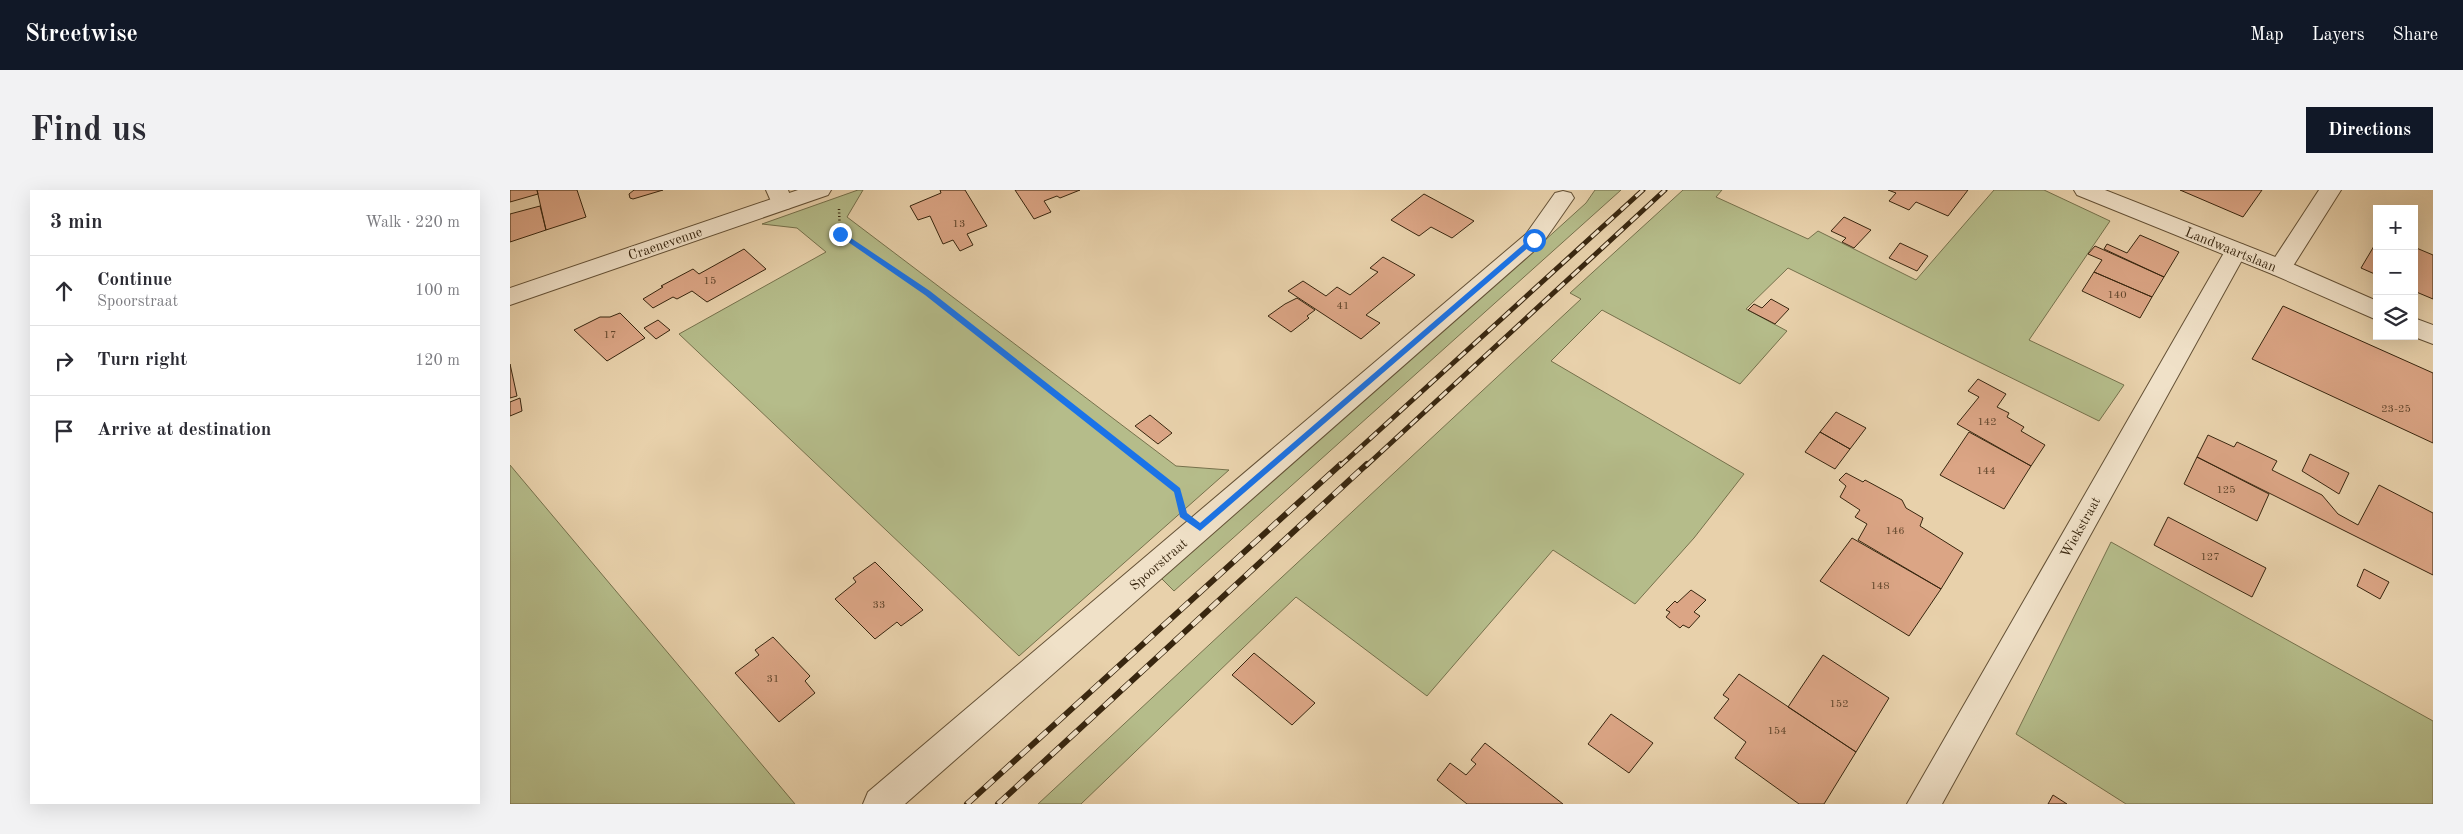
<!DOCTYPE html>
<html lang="en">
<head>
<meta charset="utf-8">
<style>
	:root { --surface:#fff; --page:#f2f2f3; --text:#2b2b33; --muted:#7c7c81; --line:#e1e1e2; --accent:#111827 }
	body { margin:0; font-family:"Old Standard TT",serif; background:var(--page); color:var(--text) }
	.controls { position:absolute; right:15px; top:15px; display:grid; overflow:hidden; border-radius:0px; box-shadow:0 5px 20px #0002 }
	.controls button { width:45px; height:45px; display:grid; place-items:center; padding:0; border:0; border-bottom:1px solid var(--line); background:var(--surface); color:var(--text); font:25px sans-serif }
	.stop { position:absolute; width:15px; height:15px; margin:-11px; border:4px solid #1a73e8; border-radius:50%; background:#fff }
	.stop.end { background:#1a73e8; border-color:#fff; box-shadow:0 1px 5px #0008 }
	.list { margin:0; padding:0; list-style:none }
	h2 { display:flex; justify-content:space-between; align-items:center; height:65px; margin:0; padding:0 20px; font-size:21px }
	h2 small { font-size:16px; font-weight:400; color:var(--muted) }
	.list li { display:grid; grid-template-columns:32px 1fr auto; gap:15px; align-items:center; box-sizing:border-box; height:70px; padding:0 20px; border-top:1px solid var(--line) }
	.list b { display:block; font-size:19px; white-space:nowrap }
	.list p { margin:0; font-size:16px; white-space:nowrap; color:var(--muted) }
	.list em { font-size:16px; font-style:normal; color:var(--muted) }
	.icon { flex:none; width:28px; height:28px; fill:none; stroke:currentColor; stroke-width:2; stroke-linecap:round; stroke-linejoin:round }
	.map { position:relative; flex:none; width:1923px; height:614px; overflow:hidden; border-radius:0px }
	header { display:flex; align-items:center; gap:30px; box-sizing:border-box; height:70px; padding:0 25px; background:var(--accent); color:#fff }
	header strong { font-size:24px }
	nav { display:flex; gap:28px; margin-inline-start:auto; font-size:18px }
	.intro { display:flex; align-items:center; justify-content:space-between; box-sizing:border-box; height:120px; padding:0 30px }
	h1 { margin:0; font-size:35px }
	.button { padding:12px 22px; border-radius:0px; background:var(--accent); color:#fff; font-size:18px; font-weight:700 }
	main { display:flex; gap:30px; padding:0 30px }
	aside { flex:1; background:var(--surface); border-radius:0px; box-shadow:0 5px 20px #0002 }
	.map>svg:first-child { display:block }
	.green { fill:#b5bc8a; stroke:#76714c }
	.building { fill:#dba585; stroke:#38260f }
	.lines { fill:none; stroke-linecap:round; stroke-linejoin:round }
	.minor-casing { stroke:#645136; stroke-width:2 }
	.tertiary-casing { stroke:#645136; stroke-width:2 }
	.path-far1 { stroke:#38260f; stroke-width:2.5; stroke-dasharray:1 2.5; stroke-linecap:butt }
	.path { stroke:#38260f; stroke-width:3; stroke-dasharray:1 2.5; stroke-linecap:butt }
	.minor { fill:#f0e1c8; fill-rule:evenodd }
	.tertiary { fill:#f0e1c8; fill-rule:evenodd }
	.rail-far1-casing { stroke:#38260f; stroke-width:5 }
	.rail-casing { stroke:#38260f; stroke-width:6 }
	.rail-far1 { stroke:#f0e1c8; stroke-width:3; stroke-dasharray:10; stroke-linecap:butt }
	.rail { stroke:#f0e1c8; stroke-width:4.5; stroke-dasharray:12; stroke-linecap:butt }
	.route { fill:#1a73e8 }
	.labels { text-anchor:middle; stroke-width:4.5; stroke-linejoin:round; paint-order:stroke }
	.number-label { font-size:11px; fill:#61462c }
	.street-label { font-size:14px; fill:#38260f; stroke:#f0e1c8 }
</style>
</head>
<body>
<header>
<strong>Streetwise</strong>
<nav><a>Map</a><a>Layers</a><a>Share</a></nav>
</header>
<div class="intro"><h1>Find us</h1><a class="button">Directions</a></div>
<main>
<aside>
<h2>3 min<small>Walk · 220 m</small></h2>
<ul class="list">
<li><svg class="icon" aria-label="ahead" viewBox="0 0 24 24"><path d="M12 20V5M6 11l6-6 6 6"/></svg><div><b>Continue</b><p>Spoorstraat</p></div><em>100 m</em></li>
<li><svg class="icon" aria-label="right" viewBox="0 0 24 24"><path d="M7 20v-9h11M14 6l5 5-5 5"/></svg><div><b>Turn right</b></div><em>120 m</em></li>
<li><svg class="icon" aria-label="arrive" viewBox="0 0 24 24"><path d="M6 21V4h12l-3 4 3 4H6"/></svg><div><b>Arrive at destination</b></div></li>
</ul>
</aside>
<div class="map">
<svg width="1923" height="614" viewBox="0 0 1923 614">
	<rect width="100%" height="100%" fill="#e8d1ab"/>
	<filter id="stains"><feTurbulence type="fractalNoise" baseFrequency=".004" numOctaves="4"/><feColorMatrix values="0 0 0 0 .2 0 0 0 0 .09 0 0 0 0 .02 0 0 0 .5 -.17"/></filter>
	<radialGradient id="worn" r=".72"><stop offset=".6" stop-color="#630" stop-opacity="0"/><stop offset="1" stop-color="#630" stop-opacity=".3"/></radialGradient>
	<!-- green -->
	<path class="green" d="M 348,0 L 353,0 L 337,27 L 666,276 L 719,280 L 509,466 L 169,144 L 316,62 L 287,38 L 252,34 Z
		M 1085,0 L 1111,0 L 664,401 L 648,385 L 1033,52 L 1076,13 Z
		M 1173,0 L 1212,0 L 1206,7 L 1298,49 L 1308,41 L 1406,90 L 1484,0 L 1534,0 L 1600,31 L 1519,150 L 1614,195 L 1589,231 L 1278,78 L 1236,119 L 1277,141 L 1230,194 L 1092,120 L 1041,171 L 1234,284 L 1184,348 L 1125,414 L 1043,360 L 917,506 L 786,407 L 571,614 L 528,614 L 1071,109 L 1060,103 Z
		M 0,275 L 285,614 L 0,614 Z
		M 1601,352 L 1923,531 L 1923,614 L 1616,614 L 1506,544 Z"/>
	<!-- building -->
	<path class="building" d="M 0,0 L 27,0 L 28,4 L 0,12 Z
		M 27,0 L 67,0 L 76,27 L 36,40 Z
		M 124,0 L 153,0 L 123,9 L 120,8 L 119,4 Z
		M 430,0 L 455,0 L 477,36 L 457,44 L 463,55 L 450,61 L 443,50 L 433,54 L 420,26 L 408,30 L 400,16 L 431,3 Z
		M 505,0 L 570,0 L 550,8 L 547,6 L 534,11 L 541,22 L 524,29 Z
		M 1378,0 L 1458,0 L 1438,26 L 1406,12 L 1399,20 L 1379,11 L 1386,3 Z
		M 1670,0 L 1752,0 L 1733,27 Z
		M 914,4 L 964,31 L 942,48 L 921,37 L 909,46 L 881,30 Z
		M 30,16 L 36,40 L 0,52 L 0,24 Z
		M 1334,27 L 1361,40 L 1344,58 L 1332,52 L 1336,48 L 1321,41 Z
		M 1630,45 L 1669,62 L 1654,87 L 1594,59 L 1597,54 L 1617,63 Z
		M 1867,51 L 1867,85 L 1851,78 Z
		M 1390,53 L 1418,66 L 1407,81 L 1379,68 Z
		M 1585,56 L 1654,87 L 1642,107 L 1584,82 L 1592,70 L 1578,64 Z
		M 1904,57 L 1923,65 L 1923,109 L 1904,101 Z
		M 234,59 L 256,79 L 197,112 L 182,101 L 167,109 L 163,107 L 143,118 L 133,109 L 153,97 L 151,96 L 183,79 L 189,84 Z
		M 873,67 L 905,85 L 856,125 L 870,133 L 851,149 L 778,101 L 793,91 L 816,106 L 827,97 L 840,105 L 868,82 L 860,78 Z
		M 1584,82 L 1642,107 L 1630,128 L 1572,101 Z
		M 787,108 L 805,120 L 797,126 L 799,128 L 781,142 L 758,126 L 775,114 Z
		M 1261,109 L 1279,119 L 1265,134 L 1238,120 L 1244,114 L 1252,118 Z
		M 1773,116 L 1923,183 L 1923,253 L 1742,169 Z
		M 110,123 L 135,148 L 97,171 L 64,140 L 90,127 L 100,127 Z
		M 148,130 L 160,140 L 146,149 L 134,138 Z
		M 0,174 L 7,206 L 0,208 Z
		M 1468,189 L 1496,204 L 1487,217 L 1499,223 L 1497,227 L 1514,237 L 1511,241 L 1535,255 L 1521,276 L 1447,234 L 1469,207 L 1458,201 Z
		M 10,208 L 12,221 L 0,226 L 0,212 Z
		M 1326,222 L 1356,238 L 1340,259 L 1310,242 Z
		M 640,225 L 662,243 L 648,254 L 625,236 Z
		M 1310,242 L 1340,259 L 1325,279 L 1295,262 Z
		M 1459,242 L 1521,276 L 1494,319 L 1430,285 Z
		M 1698,245 L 1724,257 L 1727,252 L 1767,271 L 1762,280 L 1812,305 L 1828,324 L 1848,335 L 1869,295 L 1923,323 L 1923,385 L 1687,267 Z
		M 1800,264 L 1839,283 L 1829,304 L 1792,281 Z
		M 1687,267 L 1759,304 L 1747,331 L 1674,294 Z
		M 1336,283 L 1353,292 L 1355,290 L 1392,310 L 1396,318 L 1413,328 L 1410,336 L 1453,363 L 1431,399 L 1348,350 L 1357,334 L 1345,327 L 1350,320 L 1330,307 L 1336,296 L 1329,290 Z
		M 1658,327 L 1756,378 L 1742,407 L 1644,355 Z
		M 1342,348 L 1431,399 L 1399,446 L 1310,391 Z
		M 365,372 L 413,420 L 391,436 L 387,432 L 365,449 L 325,409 L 346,392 L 343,388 Z
		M 1854,379 L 1879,392 L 1870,409 L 1847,396 Z
		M 1181,400 L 1196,410 L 1184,422 L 1190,426 L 1179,438 L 1173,435 L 1170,438 L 1156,427 L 1160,422 L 1156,420 L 1165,411 L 1167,413 Z
		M 263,447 L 300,486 L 295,491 L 305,503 L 269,532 L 225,483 L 249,465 L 245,460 Z
		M 744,463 L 805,513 L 782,535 L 722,485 Z
		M 1313,465 L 1379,508 L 1346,562 L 1278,517 Z
		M 1229,484 L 1346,562 L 1314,614 L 1289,614 L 1225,568 L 1236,552 L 1204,528 L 1219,509 L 1213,505 Z
		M 1101,524 L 1143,553 L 1119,583 L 1078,554 Z
		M 975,553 L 1053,614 L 957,614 L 927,590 L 940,573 L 956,585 L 966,574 L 961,570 Z
		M 1543,605 L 1557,614 L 1538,614 Z"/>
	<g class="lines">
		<!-- minor casing -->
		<g class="minor-casing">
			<path id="minor" d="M 256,0 L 278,0 L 283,13 L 280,18 L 272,20 L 264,18 Z
				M 1809,0 L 1831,0 L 1778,84 L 1770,86 L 1762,84 L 1758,78 Z
				M 1053,1 L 1061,3 L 1064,8 L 1032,54 L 395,614 L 353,614 L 358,602 L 1016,44 L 1045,3 Z
				M 1726,53 L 1734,55 L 1737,61 L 1432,614 L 1397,614 L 1715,61 L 1718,55 Z"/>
		</g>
		<!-- tertiary casing -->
		<g class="tertiary-casing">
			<path id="tertiary" d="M 288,0 L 321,0 L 318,5 L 0,115 L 0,98 Z
				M 1564,0 L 1595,0 L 1778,72 L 1867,111 L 1867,130 L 1762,84 L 1567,5 Z
				M 1904,128 L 1923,135 L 1923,154 L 1902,146 L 1904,146 Z"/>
		</g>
		<!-- path-far1 -->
		<path class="path-far1" d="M 329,19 L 330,44 L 418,103 L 637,276"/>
		<!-- path -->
		<path class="path" d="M 636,274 L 668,300 L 671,313"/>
		<!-- minor -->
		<use href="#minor" class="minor"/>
		<!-- tertiary -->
		<use href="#tertiary" class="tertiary"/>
		<!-- rail-far1 casing -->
		<g class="rail-far1-casing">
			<path id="rail-far1" d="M 830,276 L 1133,0
				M 856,276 L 1155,0"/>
		</g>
		<!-- rail casing -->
		<g class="rail-casing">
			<path id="rail" d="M 457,614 L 831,274
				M 488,614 L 857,274"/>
		</g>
		<!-- rail-far1 -->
		<use href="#rail-far1" class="rail-far1"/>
		<!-- rail -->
		<use href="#rail" class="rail"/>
	</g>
	<!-- route -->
	<path class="route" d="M 328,42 L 332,42 L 420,101 L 670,298 L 677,323 L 690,333 L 1021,48 L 1027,50 L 690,341 L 670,327 L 664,302 L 415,105 L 328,45 Z"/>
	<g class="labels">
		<!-- number labels -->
		<g class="number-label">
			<text x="449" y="37">13</text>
			<text x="200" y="94">15</text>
			<text x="1607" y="108">140</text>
			<text x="833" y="119">41</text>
			<text x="100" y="148">17</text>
			<text x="1886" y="222">23-25</text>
			<text x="1477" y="235">142</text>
			<text x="1476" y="284">144</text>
			<text x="1716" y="303">125</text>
			<text x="1385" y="344">146</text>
			<text x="1700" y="370">127</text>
			<text x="1370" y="399">148</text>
			<text x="369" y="418">33</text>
			<text x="263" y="492">31</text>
			<text x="1329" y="517">152</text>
			<text x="1267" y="544">154</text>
		</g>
		<!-- street labels -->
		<g class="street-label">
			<text transform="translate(155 53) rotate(-19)" y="5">Craenevenne</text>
			<text transform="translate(1721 59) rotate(22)" y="5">Landwaartslaan</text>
			<text transform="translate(1570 337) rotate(-61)" y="5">Wiekstraat</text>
			<text transform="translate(648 374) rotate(-41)" y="5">Spoorstraat</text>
		</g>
	</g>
	<rect width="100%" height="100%" filter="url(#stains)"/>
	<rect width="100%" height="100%" fill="url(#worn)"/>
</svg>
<div class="controls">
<button>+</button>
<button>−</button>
<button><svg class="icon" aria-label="layers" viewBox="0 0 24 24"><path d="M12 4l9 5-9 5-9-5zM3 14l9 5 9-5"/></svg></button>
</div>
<div class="stop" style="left:1024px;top:50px"></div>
<div class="stop end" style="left:330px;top:44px"></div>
</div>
</main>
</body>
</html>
